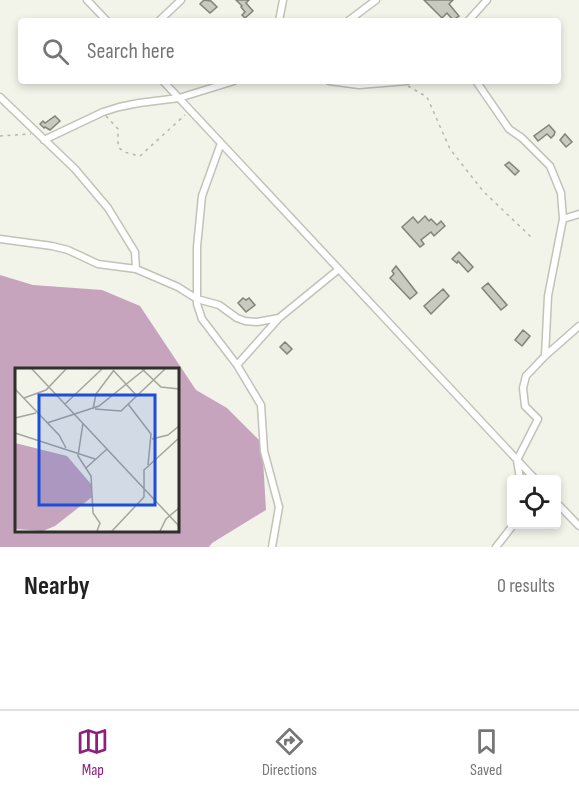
<!DOCTYPE html>
<html lang="en">
<head>
<meta charset="utf-8">
<style>
	:root { --surface:#fff; --page:#f6f6f6; --text:#222; --muted:#767676; --line:#e0e0e0; --accent:#8f1e7f }
	body { margin:0; font-family:"Sofia Sans Condensed",sans-serif; background:var(--page); color:var(--text) }
	.controls { position:absolute; right:18px; bottom:18px; display:grid; overflow:hidden; border-radius:6px; box-shadow:0 3px 9px #0003 }
	.controls button { width:54px; height:54px; display:grid; place-items:center; padding:0; border:0; border-bottom:2px solid var(--line); background:var(--surface); color:var(--text); font:30px sans-serif }
	.list { margin:0; padding:0; list-style:none }
	h2 { display:flex; justify-content:space-between; align-items:center; height:78px; margin:0; padding:0 24px; font-size:26px }
	h2 small { font-size:20px; font-weight:400; color:var(--muted) }
	.icon { flex:none; width:33px; height:33px; fill:none; stroke:currentColor; stroke-width:2; stroke-linecap:round; stroke-linejoin:round }
	.map { position:relative; flex:none; width:579px; height:547px; overflow:hidden }
	.search { position:absolute; background:var(--surface); box-shadow:0 3px 9px #0003; left:18px; right:18px; top:18px; height:66px; display:flex; align-items:center; gap:15px; box-sizing:border-box; padding:0 21px; border-radius:6px; color:var(--muted); font-size:22px }
	.sheet { height:162px; background:var(--surface) }
	nav { display:flex; justify-content:space-around; align-items:center; box-sizing:border-box; height:84px; border-top:2px solid var(--line); background:var(--surface); font-size:16px; color:var(--muted) }
	nav a { display:grid; justify-items:center; gap:3px }
	nav .on { color:var(--accent) }
	.map>svg:first-child { display:block }
	.forest { fill:#c6a4be; fill-rule:evenodd }
	.building { fill:#c8cac0; stroke:#818379; stroke-width:1.5 }
	.lines { fill:none; stroke-linecap:round; stroke-linejoin:round }
	.minor-casing { stroke:#c1c2b8; stroke-width:9 }
	.path { stroke:#b6b6ae; stroke-width:1.5; stroke-dasharray:3 4.5; stroke-linecap:butt }
	.minor { stroke:#fff; stroke-width:6 }
	.inset-road { fill:none; stroke:#a4a59d; stroke-width:1.5 }
	.view { fill:#1d4ed8; fill-opacity:0.15; stroke:#1d4ed8; stroke-width:3 }
	.inset-edge { fill:none; stroke:#2f2f2c; stroke-width:3 }
</style>
</head>
<body>
<div class="map">
<svg width="579" height="547" viewBox="0 0 579 547">
	<rect width="100%" height="100%" fill="#f2f3e9"/>
	<!-- forest -->
	<path class="forest" d="M 0,275 L 33,285 L 102,290 L 140,306 L 196,390 L 227,408 L 262,443 L 266,510 L 212,543 L 209,547 L 0,547 ZM 16,370 L 177,370 L 177,530 L 16,530 Z"/>
	<!-- building -->
	<path class="building" d="M 204,0 L 211,1 L 217,7 L 210,13 L 200,4 Z
		M 236,0 L 249,0 L 246,3 L 253,11 L 245,18 L 242,15 L 245,12 L 241,7 L 242,6 Z
		M 424,0 L 453,0 L 449,4 L 459,16 L 453,20 L 447,13 L 442,18 Z
		M 55,116 L 60,121 L 50,130 L 45,127 L 44,128 L 40,124 L 43,121 L 45,123 Z
		M 549,125 L 555,132 L 554,135 L 551,138 L 547,134 L 538,141 L 534,136 Z
		M 565,134 L 572,142 L 566,147 L 560,140 Z
		M 509,162 L 519,171 L 515,175 L 505,165 Z
		M 425,216 L 429,221 L 431,219 L 437,225 L 441,221 L 445,226 L 434,236 L 431,232 L 421,240 L 424,244 L 420,247 L 402,227 L 413,217 L 418,223 Z
		M 459,252 L 473,267 L 468,272 L 458,261 L 457,263 L 452,259 Z
		M 396,266 L 417,293 L 410,299 L 390,278 L 394,274 L 392,271 Z
		M 488,283 L 507,305 L 501,310 L 482,288 Z
		M 443,289 L 449,296 L 431,314 L 424,306 Z
		M 243,298 L 246,300 L 249,298 L 255,305 L 246,312 L 238,303 Z
		M 523,330 L 530,336 L 522,346 L 515,340 Z
		M 285,342 L 292,349 L 287,354 L 280,347 Z"/>
	<g class="lines">
		<!-- minor casing -->
		<g class="minor-casing">
			<path id="minor" d="M 87,0 L 107,21
				M 159,21 L 181,0
				M 279,21 L 283,0
				M 348,21 L 376,0
				M 468,21 L 487,0
				M 163,81 L 535,479
				M 329,81 L 359,85 L 407,81
				M 476,81 L 509,129 L 522,138 L 550,166 L 561,193 L 563,219 L 548,296 L 545,356
				M 0,97 L 75,169 L 108,208 L 135,252 L 136,269
				M 44,140 L 103,112 L 119,107 L 139,103 L 179,98 L 234,81
				M 221,143 L 202,196 L 197,247 L 197,304 L 202,319 L 237,365 L 261,405 L 264,451 L 279,507 L 272,547
				M 563,219 L 579,214
				M 0,239 L 52,246 L 68,250 L 98,264 L 136,269 L 178,287 L 197,299 L 219,305 L 237,318 L 245,321 L 257,322 L 279,318
				M 237,365 L 279,318 L 339,269
				M 520,479 L 517,460 L 538,419 L 525,406 L 523,388 L 526,376 L 545,356 L 579,326
				M 556,502 L 579,526
				M 496,547 L 514,524"/>
		</g>
		<!-- path -->
		<path class="path" d="M 408,86 L 427,97 L 450,149 L 483,191 L 531,237
			M 106,116 L 118,129 L 118,147 L 124,152 L 140,156 L 185,115
			M 0,136 L 31,134"/>
		<!-- minor -->
		<use href="#minor" class="minor"/>
	</g>
	<!-- overview -->
	<g transform="translate(15 368)">
		<rect width="164" height="164" fill="#f2f3e9"/>
		<path d="M 0,75 L 52,88 L 76,116 L 77,129 L 40,158 L 28,163 L 0,161 Z" fill="#c6a4be"/>
		<path class="inset-road" d="M 17,1 L 164,158M 127,1 L 146,19 L 164,21M 98,2 L 121,27M 0,21 L 44,67 L 51,80M 9,30 L 31,22 L 51,1M 50,36 L 87,1M 113,36 L 136,66 L 133,97M 78,41 L 81,26 L 99,2M 80,41 L 106,43 L 150,1M 0,50 L 21,45M 32,55 L 84,38 L 130,1M 68,55 L 63,88 L 76,108 L 78,145 L 85,155 L 82,163M 0,65 L 80,91M 137,71 L 153,67 L 164,58M 71,100 L 92,81M 97,163 L 129,129 L 129,102 L 164,70M 145,163 L 151,151 L 164,140"/>
		<path class="view" d="M 24,27 L 140,27 L 140,137 L 24,137 Z"/>
		<rect width="164" height="164" class="inset-edge"/>
	</g>
</svg>
<div class="controls">
<button><svg class="icon" aria-label="locate" viewBox="0 0 24 24"><circle cx="12" cy="12" r="6"/><path d="M12 2v4M12 18v4M2 12h4M18 12h4"/></svg></button>
</div>
<div class="search"><svg class="icon" aria-label="search" viewBox="0 0 24 24"><circle cx="10" cy="10" r="6"/><path d="M15 15l6 6"/></svg>Search here</div>
</div>
<section class="sheet">
<h2>Nearby<small>0 results</small></h2>
<ul class="list">
</ul>
</section>
<nav>
<a class="on"><svg class="icon" aria-label="map" viewBox="0 0 24 24"><path d="M3 6l6-2 6 2 6-2v14l-6 2-6-2-6 2zM9 4v14M15 6v14"/></svg>Map</a>
<a><svg class="icon" aria-label="directions" viewBox="0 0 24 24"><path d="M12 3l9 9-9 9-9-9zM9 14v-3h6M13 9l2 2-2 2"/></svg>Directions</a>
<a><svg class="icon" aria-label="saved" viewBox="0 0 24 24"><path d="M7 4h10v16l-5-4-5 4z"/></svg>Saved</a>
</nav>
</body>
</html>
